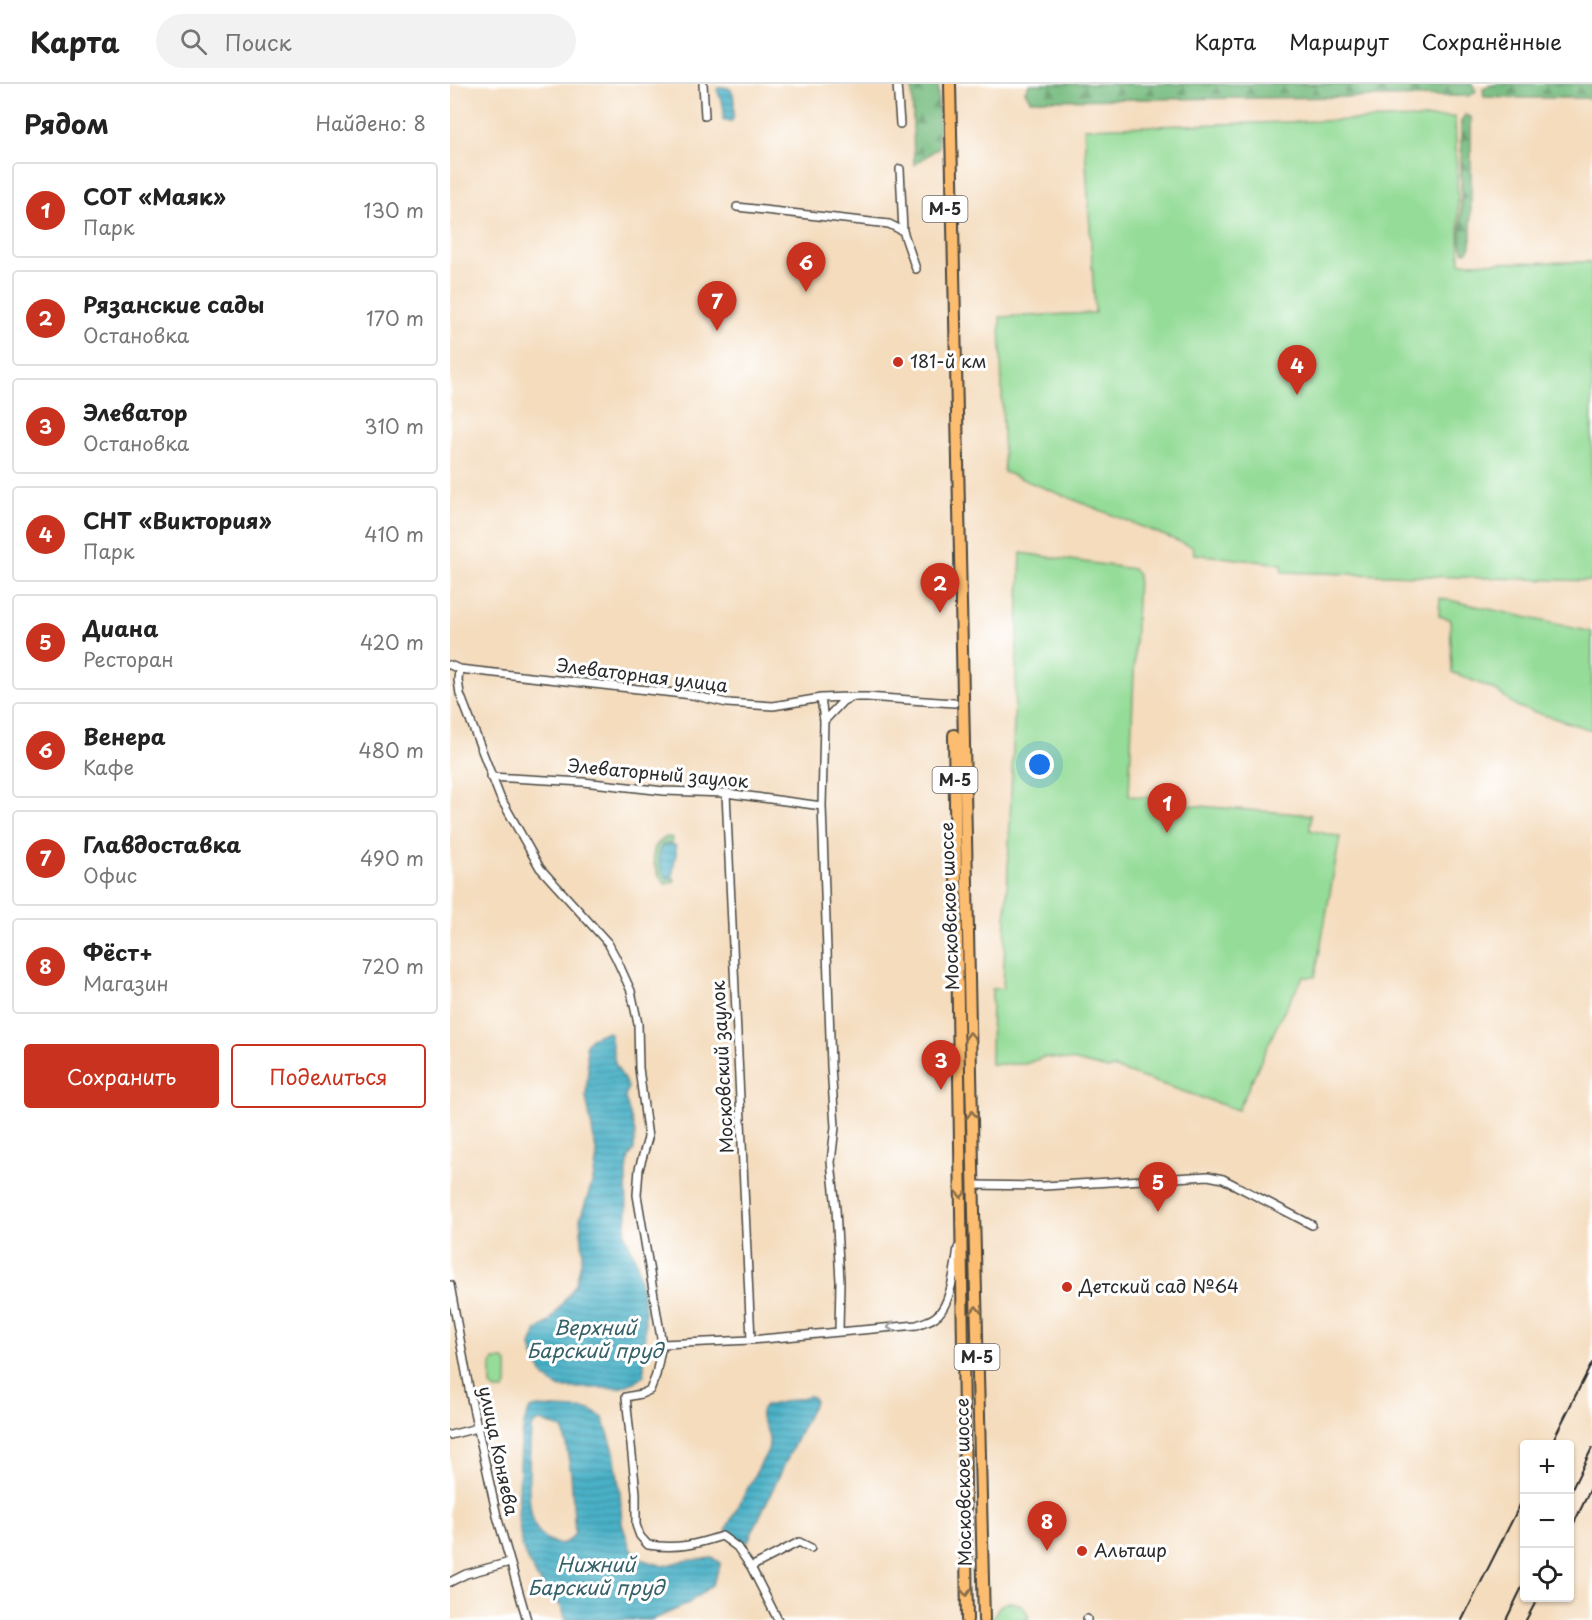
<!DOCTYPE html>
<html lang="ru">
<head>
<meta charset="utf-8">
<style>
	:root { --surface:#fff; --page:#f2f2f2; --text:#222; --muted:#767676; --line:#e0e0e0; --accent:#c8321e }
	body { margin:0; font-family:"Playpen Sans",sans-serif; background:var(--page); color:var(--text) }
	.controls { position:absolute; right:18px; bottom:18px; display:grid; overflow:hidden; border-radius:6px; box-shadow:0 2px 4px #0004 }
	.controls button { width:54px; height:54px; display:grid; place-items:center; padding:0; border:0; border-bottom:2px solid var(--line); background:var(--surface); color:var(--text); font:30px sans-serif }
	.you { position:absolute; left:590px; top:681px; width:21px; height:21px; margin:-15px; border:4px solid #fff; border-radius:50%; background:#1a73e8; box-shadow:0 0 0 9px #1a73e833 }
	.badge { display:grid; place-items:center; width:39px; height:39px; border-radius:50%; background:var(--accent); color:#fff; font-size:20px; font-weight:700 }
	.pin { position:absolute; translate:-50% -50px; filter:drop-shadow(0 2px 3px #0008) }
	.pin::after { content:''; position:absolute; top:32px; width:21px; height:18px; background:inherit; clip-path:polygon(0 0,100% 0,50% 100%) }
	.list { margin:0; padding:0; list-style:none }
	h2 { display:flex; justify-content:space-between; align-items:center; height:78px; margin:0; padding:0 24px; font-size:26px }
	h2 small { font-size:20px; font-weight:400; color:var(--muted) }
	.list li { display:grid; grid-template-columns:39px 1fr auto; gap:18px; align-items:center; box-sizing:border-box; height:96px; margin:0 12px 12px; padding:0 12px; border:2px solid var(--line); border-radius:6px }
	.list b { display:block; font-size:22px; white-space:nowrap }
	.list p { margin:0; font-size:20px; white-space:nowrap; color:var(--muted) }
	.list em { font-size:20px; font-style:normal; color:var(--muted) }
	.actions { display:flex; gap:12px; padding:18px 24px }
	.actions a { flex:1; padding:14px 0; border:2px solid var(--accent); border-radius:6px; text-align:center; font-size:21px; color:var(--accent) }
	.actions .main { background:var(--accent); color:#fff }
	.icon { flex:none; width:33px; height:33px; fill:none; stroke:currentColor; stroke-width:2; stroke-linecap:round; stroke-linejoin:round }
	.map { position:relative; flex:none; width:1142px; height:1536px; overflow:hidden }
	header { display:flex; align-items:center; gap:36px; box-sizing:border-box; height:84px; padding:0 30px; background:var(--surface); border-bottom:2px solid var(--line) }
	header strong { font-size:28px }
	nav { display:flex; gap:33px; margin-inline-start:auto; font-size:21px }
	.search { width:420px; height:54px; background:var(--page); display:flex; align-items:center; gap:15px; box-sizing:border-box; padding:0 21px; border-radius:33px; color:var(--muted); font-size:22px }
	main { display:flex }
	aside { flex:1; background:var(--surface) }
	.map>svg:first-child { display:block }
	.grass { fill:url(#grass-tufts); stroke:#608461; stroke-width:1.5 }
	.forest { fill:url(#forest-firs); stroke:#517456; stroke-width:1.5 }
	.garden { fill:#94dc97; stroke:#608461; stroke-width:1.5 }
	.water { fill:url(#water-rules); stroke:#3a6e79; stroke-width:1.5; fill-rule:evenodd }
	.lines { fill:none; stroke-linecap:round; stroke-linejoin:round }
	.minor-casing { stroke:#494641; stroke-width:10 }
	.highway-casing { stroke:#494641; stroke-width:14 }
	.minor { stroke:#fff; stroke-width:7 }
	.highway { stroke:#fcbd6f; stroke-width:10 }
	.rail { stroke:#2b2b2b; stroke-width:2 }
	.oneway { stroke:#896d4a }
	.oneway2 { stroke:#a0a0a0 }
	.poi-dot { fill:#c8321e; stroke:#fff; stroke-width:2 }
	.labels { text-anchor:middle; stroke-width:6; stroke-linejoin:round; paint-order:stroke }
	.shield { fill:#fff; stroke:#6b6b6b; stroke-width:1.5 }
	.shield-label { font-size:16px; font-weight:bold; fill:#2b2b2b }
	.poi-label { font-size:18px; fill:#2b2b2b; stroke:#fff; text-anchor:start }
	.street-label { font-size:18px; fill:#2b2b2b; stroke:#fff }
	.water-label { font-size:20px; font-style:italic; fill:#376169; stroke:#fff }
</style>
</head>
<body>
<header>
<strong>Карта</strong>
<div class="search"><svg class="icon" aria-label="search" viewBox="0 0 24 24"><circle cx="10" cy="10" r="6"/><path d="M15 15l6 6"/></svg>Поиск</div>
<nav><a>Карта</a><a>Маршрут</a><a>Сохранённые</a></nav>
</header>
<main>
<aside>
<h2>Рядом<small>Найдено: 8</small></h2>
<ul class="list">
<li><span class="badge">1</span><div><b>СОТ «Маяк»</b><p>Парк</p></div><em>130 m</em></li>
<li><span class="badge">2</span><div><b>Рязанские сады</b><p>Остановка</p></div><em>170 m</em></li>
<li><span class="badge">3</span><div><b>Элеватор</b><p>Остановка</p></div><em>310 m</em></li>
<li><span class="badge">4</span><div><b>СНТ «Виктория»</b><p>Парк</p></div><em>410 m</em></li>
<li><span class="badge">5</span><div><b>Диана</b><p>Ресторан</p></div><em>420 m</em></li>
<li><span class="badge">6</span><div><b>Венера</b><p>Кафе</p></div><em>480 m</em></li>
<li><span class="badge">7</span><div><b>Главдоставка</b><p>Офис</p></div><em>490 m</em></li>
<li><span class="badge">8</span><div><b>Фёст+</b><p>Магазин</p></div><em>720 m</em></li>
</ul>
<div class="actions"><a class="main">Сохранить</a><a>Поделиться</a></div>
</aside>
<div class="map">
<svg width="1142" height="1536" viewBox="0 0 1142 1536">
	<defs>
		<pattern id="grass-tufts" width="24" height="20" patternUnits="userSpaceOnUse" patternTransform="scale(1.5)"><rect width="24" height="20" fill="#94dc97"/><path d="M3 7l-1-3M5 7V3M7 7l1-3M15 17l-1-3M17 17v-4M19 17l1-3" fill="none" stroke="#80bd82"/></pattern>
		<pattern id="forest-firs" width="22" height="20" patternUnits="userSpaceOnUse" patternTransform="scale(1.5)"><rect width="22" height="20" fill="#77bc80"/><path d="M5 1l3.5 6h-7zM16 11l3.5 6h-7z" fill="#629969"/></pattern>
		<pattern id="water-rules" width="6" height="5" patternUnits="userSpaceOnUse" patternTransform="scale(1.5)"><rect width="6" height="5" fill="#48b1c7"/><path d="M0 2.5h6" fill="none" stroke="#3c90a2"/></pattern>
	</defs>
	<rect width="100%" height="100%" fill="#fff"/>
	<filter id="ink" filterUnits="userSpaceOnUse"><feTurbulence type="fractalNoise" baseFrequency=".0167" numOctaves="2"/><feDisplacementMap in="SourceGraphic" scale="12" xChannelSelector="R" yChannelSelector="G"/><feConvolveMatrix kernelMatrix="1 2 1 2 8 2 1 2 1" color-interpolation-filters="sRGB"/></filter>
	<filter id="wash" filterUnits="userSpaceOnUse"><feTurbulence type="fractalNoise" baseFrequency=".008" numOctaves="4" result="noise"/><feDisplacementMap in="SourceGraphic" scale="24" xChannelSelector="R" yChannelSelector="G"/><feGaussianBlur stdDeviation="1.35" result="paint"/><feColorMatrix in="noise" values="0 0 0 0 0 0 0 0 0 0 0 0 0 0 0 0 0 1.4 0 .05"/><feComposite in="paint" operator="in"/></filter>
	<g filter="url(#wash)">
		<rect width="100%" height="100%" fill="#f4dcbd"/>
		<!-- grass -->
		<path class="grass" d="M 561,1518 C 572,1519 577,1526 579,1536 L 543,1536 C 546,1525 550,1519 561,1518 Z"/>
		<!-- forest -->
		<path class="forest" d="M 462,0 L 488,0 L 489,63 L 464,81 Z
			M 580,0 L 1022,0 L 1026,7 L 1019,12 L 580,16 L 575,7 Z
			M 1049,0 L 1142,0 L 1142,14 L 1060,14 L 1034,13 L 1033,5 L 1038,2 Z
			M 1015,31 L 1021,33 L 1021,162 L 1018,167 L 1014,168 L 1011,159 L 1011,38 Z
			M 216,753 L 221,753 L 223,756 L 222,759 L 213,761 L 210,765 L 211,783 L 218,795 L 223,793 L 225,795 L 224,798 L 216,800 C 207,792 200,775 205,763 C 207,759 212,756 216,753 Z"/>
		<!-- garden -->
		<path class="garden" d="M 1005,33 L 1010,179 L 1142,178 L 1142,497 L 832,488 L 832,480 L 744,470 L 743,463 L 554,388 L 550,233 L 645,229 L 634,44 Z
			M 571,469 L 683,485 L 688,491 L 679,712 L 736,716 L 736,721 L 861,731 L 860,746 L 890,753 L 865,893 L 853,893 L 831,933 L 788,1026 L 664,984 L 657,985 L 626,977 L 594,973 L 575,980 L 541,980 L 542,905 L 553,904 Z
			M 990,514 L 1142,548 L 1142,646 L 1068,623 L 1045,606 L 1002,588 L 1000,535 L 989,532 Z
			M 44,1276 L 54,1276 L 57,1279 L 57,1302 L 54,1306 L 46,1306 L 41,1302 L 41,1280 Z"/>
		<!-- water -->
		<path class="water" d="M 270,3 C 274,3 278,3 281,6 C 285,10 285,32 282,37 L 276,37 L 273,35 C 273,30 275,26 273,22 C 272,16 268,11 267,5 Z
			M 219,760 L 225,761 C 228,769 225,773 224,780 C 223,785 224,788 222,793 L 218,795 C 210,786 203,763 219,760 Z
			M 155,948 L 160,949 L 165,979 L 178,1003 L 175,1014 L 185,1048 L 184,1065 L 179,1074 L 176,1093 L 177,1128 L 175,1151 L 187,1178 L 195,1225 L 194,1291 L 189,1296 L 170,1304 L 110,1304 L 95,1294 L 84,1274 L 81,1261 L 87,1246 L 100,1237 L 126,1200 L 133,1169 L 130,1135 L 143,1096 L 147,1072 L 136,1013 L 138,984 L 136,960 L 141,954 Z
			M 359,1312 L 362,1313 L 365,1317 L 298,1457 L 292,1460 L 276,1445 L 318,1366 C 319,1361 320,1356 318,1350 C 315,1339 305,1332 315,1322 Z
			M 88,1323 L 141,1326 L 153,1334 L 164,1367 L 170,1408 L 172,1440 L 180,1463 L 193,1476 L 214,1482 L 232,1477 L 262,1474 L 270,1478 L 270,1482 L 262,1501 L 236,1521 L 202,1536 L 116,1536 L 112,1524 L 87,1494 L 72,1464 L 68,1433 L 71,1359 L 75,1336 L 80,1325 ZM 90,1337 L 111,1344 L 114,1349 L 121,1389 L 125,1449 L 120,1456 L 110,1461 C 103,1458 95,1456 90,1450 C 73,1429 80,1371 81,1344 L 85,1339 Z"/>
	</g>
	<g filter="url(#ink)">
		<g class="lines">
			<!-- minor casing -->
			<g class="minor-casing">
				<path id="minor" d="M 253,0 L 255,32
					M 447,0 L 450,40
					M 450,85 L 453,147 L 466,185
					M 287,123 L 439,140 L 453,147
					M 0,581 L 9,585 L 242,611 L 277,619 L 323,622 L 371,614 L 397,613 L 416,613 L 504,619
					M 9,585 L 8,596 L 10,610 L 50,713 L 90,784 L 158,859 L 166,874 L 181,907 L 188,940 L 189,984 L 198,1054 L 189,1085 L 187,1111 L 212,1260
					M 371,614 L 374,637 L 372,722 L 381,982 L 385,1043 L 381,1078 L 386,1125 L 390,1197 L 389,1247
					M 374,637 L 393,617 L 401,613
					M 41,693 L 133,698 L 214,707 L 276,709 L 372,722
					M 276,709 L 301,1256
					M 523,1101 L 594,1102 L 758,1092 L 773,1095 L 862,1141
					M 0,1201 L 20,1310 L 47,1432 L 77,1536
					M 0,1351 L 27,1344
					M 301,1483 L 349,1458 L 361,1464
					M 0,1498 L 16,1490 L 60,1478
					M 328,1536 L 301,1483 L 287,1463 L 272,1452 C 244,1461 228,1465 198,1461 L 190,1452 L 186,1441 L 186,1409 L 176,1313 L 191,1310 L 200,1306 L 206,1291 L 212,1260 L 301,1256 L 467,1241 C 473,1238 480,1237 485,1233 C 501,1223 505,1182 508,1164
					M 637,1536 L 637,1535"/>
			</g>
			<!-- highway casing -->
			<g class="highway-casing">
				<path id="highway" d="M 500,0 C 507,512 522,1024 534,1536
					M 504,651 L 517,1536"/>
			</g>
			<!-- minor -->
			<use href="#minor" class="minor"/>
			<!-- highway -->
			<use href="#highway" class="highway"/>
			<!-- rail -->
			<path class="rail" d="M 1101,1360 L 1142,1279
				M 1120,1409 L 1142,1364
				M 1120,1447 L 1142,1402
				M 1012,1536 L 1074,1413
				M 1056,1536 L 1074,1499
				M 1076,1536 L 1088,1514"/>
		</g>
		<!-- one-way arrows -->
		<defs><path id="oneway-chevron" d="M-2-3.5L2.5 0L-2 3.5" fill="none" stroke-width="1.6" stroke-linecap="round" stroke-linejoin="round" transform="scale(1.5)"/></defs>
		<g class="oneway">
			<use href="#oneway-chevron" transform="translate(520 952) rotate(-92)"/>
			<use href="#oneway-chevron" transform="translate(522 1031) rotate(-91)"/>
			<use href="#oneway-chevron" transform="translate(511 1110) rotate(89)"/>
			<use href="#oneway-chevron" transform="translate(526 1226) rotate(-91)"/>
			<use href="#oneway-chevron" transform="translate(516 1508) rotate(88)"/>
		</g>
		<use class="oneway2" href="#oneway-chevron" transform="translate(441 1243) rotate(175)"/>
	</g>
	<!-- markers -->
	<g class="poi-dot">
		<circle cx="448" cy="278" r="6"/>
		<circle cx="617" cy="1203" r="6"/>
		<circle cx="632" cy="1467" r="6"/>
	</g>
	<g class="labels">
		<!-- shield labels -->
		<g class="shield">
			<rect x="472.5" y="112" width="45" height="26" rx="4.5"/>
			<rect x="482.5" y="683" width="45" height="26" rx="4.5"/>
			<rect x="504.5" y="1260" width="45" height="26" rx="4.5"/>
		</g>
		<g class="shield-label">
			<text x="495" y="131">М-5</text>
			<text x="505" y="702">М-5</text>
			<text x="527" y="1279">М-5</text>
		</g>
		<!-- poi labels -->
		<g class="poi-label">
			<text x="460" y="284">181-й км</text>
			<text x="629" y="1209">Детский сад №64</text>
			<text x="644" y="1473">Альтаир</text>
		</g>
		<!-- street labels -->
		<g class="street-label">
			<text transform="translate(192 592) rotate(7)" y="6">Элеваторная улица</text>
			<text transform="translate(208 690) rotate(5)" y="6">Элеваторный заулок</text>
			<text transform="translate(500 822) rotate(-92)" y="6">Московское шоссе</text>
			<text transform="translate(273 983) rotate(-93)" y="6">Московский заулок</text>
			<text transform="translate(48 1367) rotate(78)" y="6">улица Коняева</text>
			<text transform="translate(514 1398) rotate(-91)" y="6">Московское шоссе</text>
		</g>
		<!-- water labels -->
		<g class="water-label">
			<text x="145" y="1251">Верхний<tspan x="145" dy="23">Барский пруд</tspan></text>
			<text x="146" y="1488">Нижний<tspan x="146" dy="23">Барский пруд</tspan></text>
		</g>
	</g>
</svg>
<div class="controls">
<button>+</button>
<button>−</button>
<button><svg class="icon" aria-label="locate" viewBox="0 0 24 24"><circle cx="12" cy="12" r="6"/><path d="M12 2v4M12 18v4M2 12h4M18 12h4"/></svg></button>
</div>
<div class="you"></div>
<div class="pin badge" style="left:717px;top:749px">1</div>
<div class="pin badge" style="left:490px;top:529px">2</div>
<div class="pin badge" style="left:491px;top:1006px">3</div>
<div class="pin badge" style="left:847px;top:311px">4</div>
<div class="pin badge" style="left:708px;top:1128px">5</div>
<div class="pin badge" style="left:356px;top:208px">6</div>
<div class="pin badge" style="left:267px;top:247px">7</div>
<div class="pin badge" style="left:597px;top:1467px">8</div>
</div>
</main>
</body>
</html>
